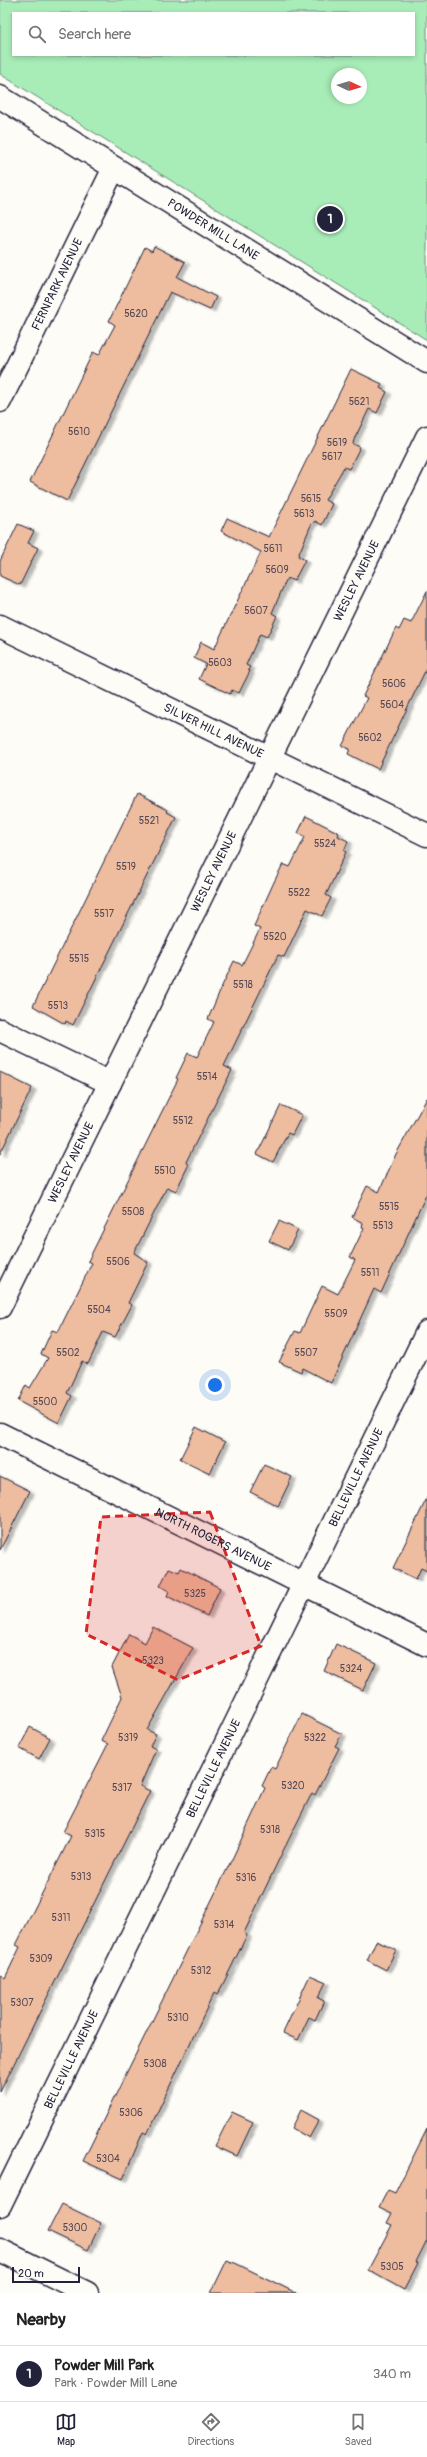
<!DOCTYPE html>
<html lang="en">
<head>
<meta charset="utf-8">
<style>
	:root { --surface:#fff; --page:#f6f6f6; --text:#202124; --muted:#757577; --line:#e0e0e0; --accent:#22223b }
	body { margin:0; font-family:Pangolin,sans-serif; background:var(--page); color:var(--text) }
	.compass { position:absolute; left:331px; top:68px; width:36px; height:36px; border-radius:50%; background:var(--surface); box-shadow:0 2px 6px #0003; rotate:94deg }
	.scale { position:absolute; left:12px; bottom:10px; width:68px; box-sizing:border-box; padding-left:4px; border:2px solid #22223b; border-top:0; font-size:11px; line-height:14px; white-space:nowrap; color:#22223b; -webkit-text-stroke:3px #fdfcf7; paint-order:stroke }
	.you { position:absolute; left:215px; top:1385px; width:14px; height:14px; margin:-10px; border:3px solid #fff; border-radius:50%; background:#1a73e8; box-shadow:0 0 0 6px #1a73e833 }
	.badge { display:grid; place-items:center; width:26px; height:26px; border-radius:50%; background:var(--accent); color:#fff; font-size:13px; font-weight:700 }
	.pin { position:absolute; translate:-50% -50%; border:2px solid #fff; box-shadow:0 1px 4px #0006 }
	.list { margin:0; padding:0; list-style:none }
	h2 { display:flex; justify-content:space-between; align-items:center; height:52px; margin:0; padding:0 16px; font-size:17px }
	h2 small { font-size:13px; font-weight:400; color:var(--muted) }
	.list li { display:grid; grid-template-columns:26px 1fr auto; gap:12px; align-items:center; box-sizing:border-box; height:56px; padding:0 16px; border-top:1px solid var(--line) }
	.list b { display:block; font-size:15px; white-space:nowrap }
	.list p { margin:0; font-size:13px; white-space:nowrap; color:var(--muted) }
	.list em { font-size:13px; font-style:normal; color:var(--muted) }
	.icon { flex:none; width:22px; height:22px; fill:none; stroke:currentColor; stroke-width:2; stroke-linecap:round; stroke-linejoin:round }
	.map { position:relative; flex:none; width:427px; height:2293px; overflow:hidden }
	.search { position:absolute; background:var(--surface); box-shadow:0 2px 6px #0003; left:12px; right:12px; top:12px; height:44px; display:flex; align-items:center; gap:10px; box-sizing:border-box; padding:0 14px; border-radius:0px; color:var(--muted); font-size:15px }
	.sheet { height:108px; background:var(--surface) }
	nav { display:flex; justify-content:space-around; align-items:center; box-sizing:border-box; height:56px; border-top:1px solid var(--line); background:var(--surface); font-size:11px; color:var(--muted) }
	nav a { display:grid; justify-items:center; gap:2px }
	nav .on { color:var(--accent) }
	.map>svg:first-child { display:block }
	.green { fill:#a8edb8; stroke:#65887a; fill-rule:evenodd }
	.building { fill:#eebc9f; stroke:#22223b; filter:url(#shadow) }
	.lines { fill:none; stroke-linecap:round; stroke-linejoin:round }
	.street-casing { stroke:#22223b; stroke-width:25 }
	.secondary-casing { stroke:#22223b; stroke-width:25 }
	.street { stroke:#fdfcf7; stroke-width:22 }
	.secondary { stroke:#fdfcf7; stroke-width:22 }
	.marked { fill:#d62828; fill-opacity:0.2; stroke:#d62828; stroke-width:3; stroke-dasharray:8 5; stroke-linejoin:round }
	.labels { text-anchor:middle; stroke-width:3; stroke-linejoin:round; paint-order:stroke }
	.number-label { font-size:10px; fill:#554854 }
	.street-label { font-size:12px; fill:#22223b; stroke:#fdfcf7 }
</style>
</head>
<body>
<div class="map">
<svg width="427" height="2293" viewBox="0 0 427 2293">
	<defs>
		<filter id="shadow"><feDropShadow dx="4.5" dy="2.5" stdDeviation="1" flood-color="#0004"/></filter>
	</defs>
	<rect width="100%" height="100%" fill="#fdfcf7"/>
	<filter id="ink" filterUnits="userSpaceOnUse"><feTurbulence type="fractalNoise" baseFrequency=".025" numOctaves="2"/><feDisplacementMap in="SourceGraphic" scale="8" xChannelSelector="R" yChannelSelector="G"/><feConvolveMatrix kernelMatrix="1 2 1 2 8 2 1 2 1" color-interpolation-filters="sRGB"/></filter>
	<g filter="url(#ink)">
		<!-- green -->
		<path class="green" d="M 0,0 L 427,0 L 427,340 L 0,74 ZM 13,13 L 414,13 L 414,55 L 13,55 ZM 337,74 L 361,74 L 361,98 L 337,98 Z"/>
		<!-- building -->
		<path class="building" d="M 154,246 L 185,262 L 177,277 L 216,297 L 210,310 L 170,292 L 67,501 L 30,482 L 93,352 L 99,355 L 115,325 L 109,321 L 145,247 L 152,251 Z
			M 351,369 L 382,384 L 380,388 L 387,392 L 377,413 L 369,409 L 354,440 L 353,444 L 360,447 L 349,469 L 344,467 L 325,500 L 332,504 L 322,525 L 315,521 L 311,525 L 298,556 L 305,560 L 294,581 L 287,578 L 272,613 L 277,616 L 267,637 L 260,634 L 246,665 L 250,667 L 248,670 L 250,671 L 239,693 L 232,690 L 230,694 L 199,679 L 206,664 L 194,658 L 201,642 L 214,649 L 261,552 L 221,531 L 227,518 L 269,537 Z
			M 18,524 L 34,531 L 28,543 L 38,548 L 20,585 L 0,576 L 0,561 Z
			M 427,591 L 427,667 L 378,769 L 348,754 L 350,749 L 342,746 L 367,698 L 363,696 L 396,628 L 399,630 L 404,620 L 411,623 Z
			M 137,794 L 168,810 L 167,812 L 176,817 L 73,1025 L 66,1021 L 65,1024 L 33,1006 Z
			M 306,816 L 339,833 L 338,836 L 348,841 L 344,851 L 346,852 L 326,895 L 331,898 L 322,916 L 307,909 L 284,957 L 278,955 L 224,1066 L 232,1070 L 186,1162 L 188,1166 L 176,1191 L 167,1187 L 134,1253 L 148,1262 L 128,1303 L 132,1305 L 115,1337 L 103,1332 L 88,1364 L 82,1361 L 67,1393 L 72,1396 L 59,1423 L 18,1401 L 26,1385 L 30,1388 L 48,1358 L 41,1354 L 52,1330 L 58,1332 L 92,1263 L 88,1261 L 178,1079 L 176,1078 L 188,1053 L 197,1057 L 214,1022 L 208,1019 L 222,986 L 234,961 L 242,965 L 260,929 L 254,926 L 274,882 L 283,864 L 290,867 L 305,837 L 298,833 Z
			M 0,1072 L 32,1088 L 0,1154 Z
			M 427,1098 L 427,1193 L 381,1293 L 374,1289 L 331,1383 L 302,1368 L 301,1372 L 279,1362 L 295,1331 L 300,1333 L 322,1286 L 338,1294 L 355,1260 L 350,1257 L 364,1228 L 362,1227 L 363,1223 L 352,1217 L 367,1186 L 379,1192 L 396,1154 Z
			M 281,1105 L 302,1115 L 292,1135 L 288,1133 L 273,1162 L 257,1154 Z
			M 279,1221 L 298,1230 L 288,1250 L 269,1241 Z
			M 196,1427 L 225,1442 L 210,1473 L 180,1459 Z
			M 264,1464 L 292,1477 L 278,1506 L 250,1492 Z
			M 0,1476 L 30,1491 L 0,1550 Z
			M 427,1498 L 427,1571 L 421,1568 L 416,1579 L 393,1568 Z
			M 169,1568 L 179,1572 L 181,1568 L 220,1588 L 207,1616 L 167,1596 L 169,1591 L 160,1586 Z
			M 153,1627 L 193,1648 L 147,1730 L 156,1734 L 150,1746 L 156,1749 L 140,1786 L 150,1791 L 0,2092 L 0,1975 L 5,1978 L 20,1947 L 16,1945 L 71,1836 L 63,1832 L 108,1744 L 101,1741 L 122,1697 L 112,1667 L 129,1634 L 145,1643 Z
			M 336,1644 L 376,1663 L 363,1690 L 324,1671 Z
			M 302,1714 L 342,1734 L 335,1746 L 339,1748 L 315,1795 L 312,1793 L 282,1853 L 244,1933 L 247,1935 L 223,1984 L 217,1995 L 214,1993 L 147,2134 L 143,2132 L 123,2179 L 83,2161 L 234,1855 L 265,1788 L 262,1786 L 271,1767 L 275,1769 Z
			M 30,1727 L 50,1738 L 39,1759 L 19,1748 Z
			M 376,1941 L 396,1950 L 386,1970 L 367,1960 Z
			M 310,1975 L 326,1982 L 318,1998 L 324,2001 L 315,2020 L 309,2017 L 298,2040 L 283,2033 Z
			M 301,2110 L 319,2120 L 309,2138 L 292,2128 Z
			M 232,2112 L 253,2122 L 237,2156 L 215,2146 Z
			M 427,2129 L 427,2240 L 416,2262 L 418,2263 L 404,2290 L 368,2270 L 392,2225 L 387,2223 L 392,2213 L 379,2207 L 388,2190 L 395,2193 Z
			M 62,2204 L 101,2223 L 88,2250 L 48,2231 Z
			M 227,2260 L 237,2264 L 296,2293 L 211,2293 Z"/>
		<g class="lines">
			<!-- street casing -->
			<g class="street-casing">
				<g id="street">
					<path id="s1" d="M 0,97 L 427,362"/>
					<path id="s2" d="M 0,401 L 114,168"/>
					<path id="s3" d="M 0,626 L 427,835"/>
					<path d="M 0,1030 L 110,1083"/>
					<path id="s4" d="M 0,1307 L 427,437"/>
					<path id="s5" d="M 0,2205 L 427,1332"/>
					<path d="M 0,2250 L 87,2293"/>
				</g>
			</g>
			<!-- secondary casing -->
			<g class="secondary-casing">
				<g id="secondary">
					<path id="s6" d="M 0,1434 L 427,1645"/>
				</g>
			</g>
			<!-- street -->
			<use href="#street" class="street"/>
			<!-- secondary -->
			<use href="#secondary" class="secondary"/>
		</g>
	</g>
	<!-- marked area -->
	<path class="marked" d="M 210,1512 L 261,1646 L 178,1680 L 86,1634 L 101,1517 Z"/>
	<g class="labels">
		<!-- number labels -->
		<g class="number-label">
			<text x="136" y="317">5620</text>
			<text x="359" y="405">5621</text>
			<text x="79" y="435">5610</text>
			<text x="337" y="446">5619</text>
			<text x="332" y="460">5617</text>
			<text x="311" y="502">5615</text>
			<text x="304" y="517">5613</text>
			<text x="273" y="552">5611</text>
			<text x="277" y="573">5609</text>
			<text x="256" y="614">5607</text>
			<text x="220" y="666">5603</text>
			<text x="394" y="687">5606</text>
			<text x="392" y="708">5604</text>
			<text x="370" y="741">5602</text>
			<text x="149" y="824">5521</text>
			<text x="325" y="847">5524</text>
			<text x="126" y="870">5519</text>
			<text x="299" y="896">5522</text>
			<text x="104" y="917">5517</text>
			<text x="275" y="940">5520</text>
			<text x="79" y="962">5515</text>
			<text x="243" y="988">5518</text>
			<text x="58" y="1009">5513</text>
			<text x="207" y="1080">5514</text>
			<text x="183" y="1124">5512</text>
			<text x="165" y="1174">5510</text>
			<text x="389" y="1210">5515</text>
			<text x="133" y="1215">5508</text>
			<text x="383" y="1229">5513</text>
			<text x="118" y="1265">5506</text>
			<text x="370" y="1276">5511</text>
			<text x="99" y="1313">5504</text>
			<text x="336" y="1317">5509</text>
			<text x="68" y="1356">5502</text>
			<text x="306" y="1356">5507</text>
			<text x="45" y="1405">5500</text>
			<text x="195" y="1597">5325</text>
			<text x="153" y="1664">5323</text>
			<text x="351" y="1672">5324</text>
			<text x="128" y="1741">5319</text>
			<text x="315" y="1741">5322</text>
			<text x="293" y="1789">5320</text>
			<text x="122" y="1791">5317</text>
			<text x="270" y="1833">5318</text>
			<text x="95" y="1837">5315</text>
			<text x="81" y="1880">5313</text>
			<text x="246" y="1881">5316</text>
			<text x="61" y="1921">5311</text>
			<text x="224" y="1928">5314</text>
			<text x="41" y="1962">5309</text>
			<text x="201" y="1974">5312</text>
			<text x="22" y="2006">5307</text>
			<text x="178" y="2021">5310</text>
			<text x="155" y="2067">5308</text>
			<text x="131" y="2116">5306</text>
			<text x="108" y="2162">5304</text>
			<text x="75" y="2231">5300</text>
			<text x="392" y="2270">5305</text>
		</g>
		<!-- street labels -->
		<g class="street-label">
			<text dy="4" stroke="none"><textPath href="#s1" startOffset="251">POWDER MILL LANE</textPath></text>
			<text dy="4" stroke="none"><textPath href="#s2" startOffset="130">FERNPARK AVENUE</textPath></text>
			<text dy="4" stroke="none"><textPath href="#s4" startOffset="809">WESLEY AVENUE</textPath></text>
			<text dy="4" stroke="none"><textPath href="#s3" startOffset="238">SILVER HILL AVENUE</textPath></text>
			<text dy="4" stroke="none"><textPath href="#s4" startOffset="485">WESLEY AVENUE</textPath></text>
			<text dy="4" stroke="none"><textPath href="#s4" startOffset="161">WESLEY AVENUE</textPath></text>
			<text dy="4" stroke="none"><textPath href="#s5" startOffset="810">BELLEVILLE AVENUE</textPath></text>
			<text dy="4" stroke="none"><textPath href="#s6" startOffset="238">NORTH ROGERS AVENUE</textPath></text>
			<text dy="4" stroke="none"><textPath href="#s5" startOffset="486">BELLEVILLE AVENUE</textPath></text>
			<text dy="4" stroke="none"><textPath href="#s5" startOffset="162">BELLEVILLE AVENUE</textPath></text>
		</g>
	</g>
</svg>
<svg class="compass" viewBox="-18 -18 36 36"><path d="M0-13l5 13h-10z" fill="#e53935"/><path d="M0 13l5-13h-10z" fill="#757577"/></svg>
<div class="scale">20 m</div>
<div class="you"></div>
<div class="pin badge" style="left:330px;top:219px">1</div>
<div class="search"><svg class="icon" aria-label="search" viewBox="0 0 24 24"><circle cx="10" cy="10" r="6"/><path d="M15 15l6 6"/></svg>Search here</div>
</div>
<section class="sheet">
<h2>Nearby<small></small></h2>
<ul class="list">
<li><span class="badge">1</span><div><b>Powder Mill Park</b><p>Park · Powder Mill Lane</p></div><em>340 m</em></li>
</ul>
</section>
<nav>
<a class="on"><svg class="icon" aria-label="map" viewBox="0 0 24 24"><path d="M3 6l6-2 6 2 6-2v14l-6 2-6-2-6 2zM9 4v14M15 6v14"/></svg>Map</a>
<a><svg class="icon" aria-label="directions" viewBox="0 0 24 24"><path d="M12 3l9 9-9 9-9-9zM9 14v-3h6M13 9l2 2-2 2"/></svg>Directions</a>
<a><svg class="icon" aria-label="saved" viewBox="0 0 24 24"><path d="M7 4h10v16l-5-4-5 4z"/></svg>Saved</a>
</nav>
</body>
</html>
